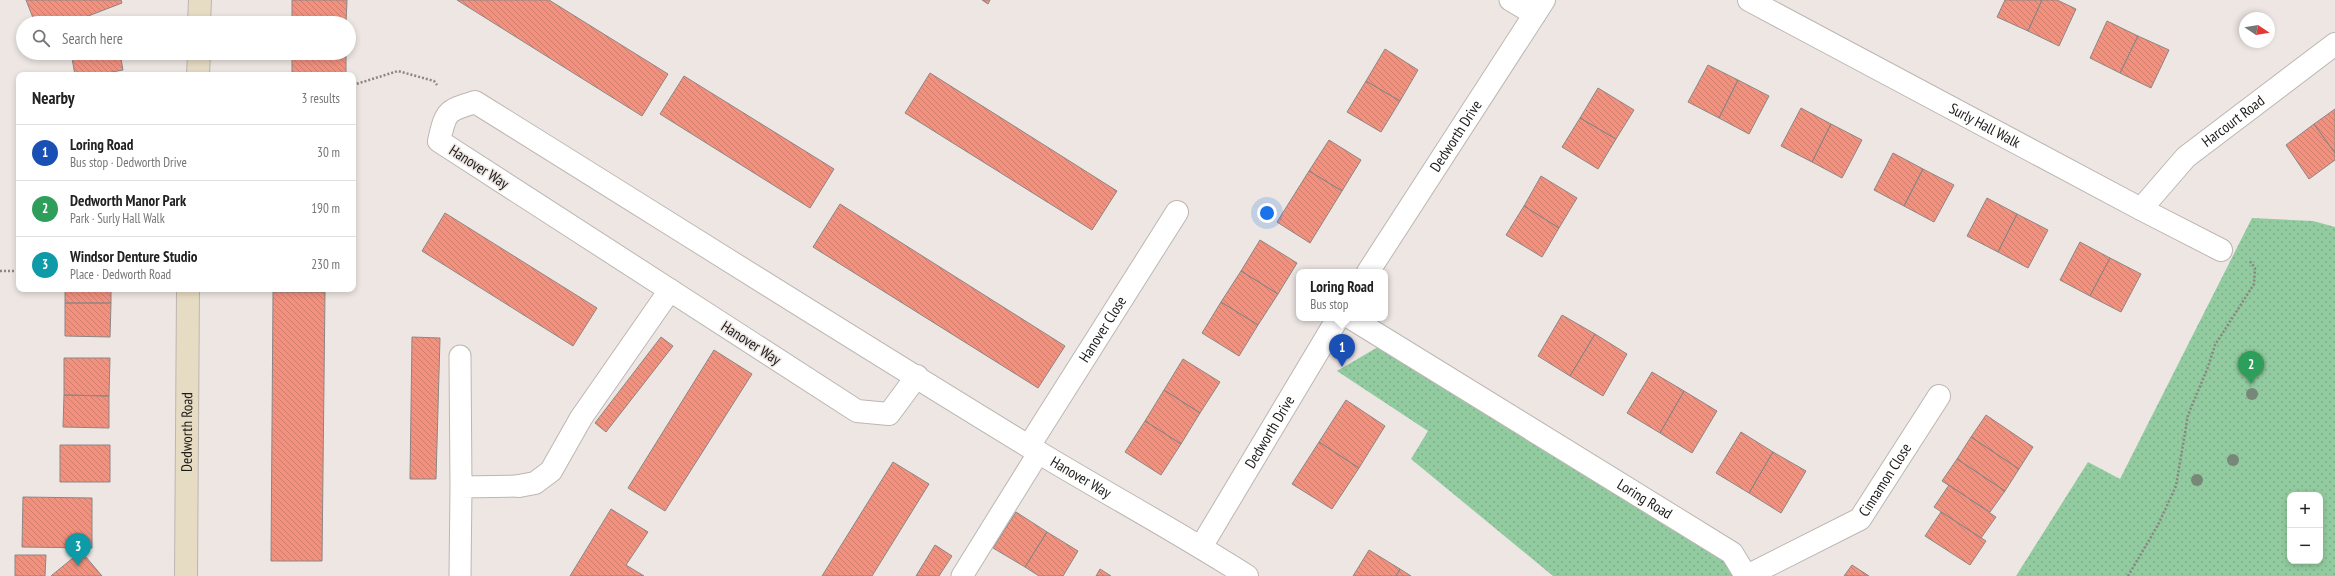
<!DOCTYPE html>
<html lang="en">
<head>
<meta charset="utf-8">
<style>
	:root { --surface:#fff; --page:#f2f2f2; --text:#222; --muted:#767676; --line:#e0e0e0; --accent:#398189 }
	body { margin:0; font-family:"PT Sans Narrow",sans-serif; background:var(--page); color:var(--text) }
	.controls { position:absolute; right:12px; bottom:12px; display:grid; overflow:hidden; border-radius:8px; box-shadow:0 2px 6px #0003 }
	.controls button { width:36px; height:36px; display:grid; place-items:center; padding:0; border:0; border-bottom:1px solid var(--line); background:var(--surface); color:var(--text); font:20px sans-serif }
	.compass { position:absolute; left:2239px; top:12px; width:36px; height:36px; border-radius:50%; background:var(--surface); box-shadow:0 2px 6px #0003; rotate:102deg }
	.you { position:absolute; left:1267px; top:213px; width:14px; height:14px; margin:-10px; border:3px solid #fff; border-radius:50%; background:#1a73e8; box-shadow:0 0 0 6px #1a73e833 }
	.badge { display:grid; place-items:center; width:26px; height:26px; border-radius:50%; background:var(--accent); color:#fff; font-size:13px; font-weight:700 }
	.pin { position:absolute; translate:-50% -33px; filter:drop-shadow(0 1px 2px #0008) }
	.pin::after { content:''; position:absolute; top:21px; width:14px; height:12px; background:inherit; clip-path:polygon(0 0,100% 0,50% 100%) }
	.popup { position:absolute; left:1296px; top:269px; width:92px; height:52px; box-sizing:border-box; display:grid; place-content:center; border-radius:8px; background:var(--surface); filter:drop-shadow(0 1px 3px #0005); font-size:13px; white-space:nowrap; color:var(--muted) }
	.popup b { font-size:15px; color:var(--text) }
	.popup::after { content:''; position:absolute; left:50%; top:100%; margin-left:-8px; border:8px solid transparent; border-top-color:var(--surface) }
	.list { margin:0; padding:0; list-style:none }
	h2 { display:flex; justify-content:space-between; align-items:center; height:52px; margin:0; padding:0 16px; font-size:17px }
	h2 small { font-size:13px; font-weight:400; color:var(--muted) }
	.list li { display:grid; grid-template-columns:26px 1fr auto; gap:12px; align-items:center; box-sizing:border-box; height:56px; padding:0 16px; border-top:1px solid var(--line) }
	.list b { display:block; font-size:15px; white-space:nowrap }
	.list p { margin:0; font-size:13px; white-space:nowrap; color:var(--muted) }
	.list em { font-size:13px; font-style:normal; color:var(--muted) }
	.icon { flex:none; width:22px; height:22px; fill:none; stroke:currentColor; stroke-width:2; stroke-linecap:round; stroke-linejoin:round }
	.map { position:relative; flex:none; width:2335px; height:576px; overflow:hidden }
	.search { position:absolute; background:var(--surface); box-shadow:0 2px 6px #0003; left:16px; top:16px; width:340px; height:44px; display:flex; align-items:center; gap:10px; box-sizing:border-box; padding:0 14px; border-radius:22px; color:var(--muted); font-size:15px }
	.panel { position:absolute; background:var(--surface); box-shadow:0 2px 6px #0003; left:16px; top:72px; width:340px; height:220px; border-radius:8px }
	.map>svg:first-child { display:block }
	.park { fill:url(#park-dots); fill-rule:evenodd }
	.building { fill:url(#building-back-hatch); stroke:#8d8684 }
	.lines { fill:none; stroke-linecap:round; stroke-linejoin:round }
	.service-casing { stroke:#bdb6b2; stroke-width:23 }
	.minor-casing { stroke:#bdb6b2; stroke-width:24 }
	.secondary-casing { stroke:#bdb6b2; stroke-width:24 }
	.path { stroke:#8a8583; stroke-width:2.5; stroke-dasharray:2 2; stroke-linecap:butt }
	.service { stroke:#fff; stroke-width:21 }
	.minor { stroke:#fff; stroke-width:22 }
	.secondary { stroke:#e6dbc3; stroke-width:22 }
	.tree { fill:#778778 }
	.labels { text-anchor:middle; stroke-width:3; stroke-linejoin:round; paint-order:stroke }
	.street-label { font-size:15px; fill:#1d1b19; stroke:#ede6e3 }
</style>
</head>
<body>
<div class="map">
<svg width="2335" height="576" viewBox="0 0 2335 576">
	<defs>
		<pattern id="park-dots" width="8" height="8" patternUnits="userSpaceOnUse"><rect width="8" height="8" fill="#92cb9f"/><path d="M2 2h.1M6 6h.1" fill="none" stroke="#7dae88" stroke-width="1.8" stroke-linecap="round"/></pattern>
		<pattern id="building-back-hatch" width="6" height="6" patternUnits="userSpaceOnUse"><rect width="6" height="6" fill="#f3917f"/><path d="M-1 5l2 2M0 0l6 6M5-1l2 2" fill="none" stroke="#d07c6d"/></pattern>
	</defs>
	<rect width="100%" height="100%" fill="#ede6e3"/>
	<!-- park -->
	<path class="park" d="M 2252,218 L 2313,221 L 2335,227 L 2335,576 L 2016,576 L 2088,462 L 2120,479 ZM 2290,495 L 2320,495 L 2320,561 L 2290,561 Z
		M 1378,347 L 1728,563 L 1733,576 L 1553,576 L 1411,459 L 1428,431 L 1337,371 Z"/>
	<!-- building -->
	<path class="building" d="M 26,0 L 121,0 L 122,3 L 70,23 L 35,23 Z
		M 292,0 L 347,0 L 346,23 L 292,23 Z
		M 457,0 L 549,0 L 668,74 L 642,116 Z
		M 982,0 L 990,0 L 988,4 Z
		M 2005,0 L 2042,0 L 2028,31 L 1997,17 Z
		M 2042,0 L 2057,0 L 2076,9 L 2059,46 L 2028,31 Z
		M 2107,21 L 2138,36 L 2120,73 L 2090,58 Z
		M 2138,36 L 2169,50 L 2151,88 L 2120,73 Z
		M 1385,49 L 1418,70 L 1400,101 L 1366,81 Z
		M 71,53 L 120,53 L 123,70 L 95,75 L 75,75 Z
		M 292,53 L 346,53 L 346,75 L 292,75 Z
		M 1708,65 L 1738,80 L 1719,118 L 1688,102 Z
		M 930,73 L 1117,191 L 1092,230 L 905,113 Z
		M 684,76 L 834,169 L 810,208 L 660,114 Z
		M 1738,80 L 1769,96 L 1749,134 L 1719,118 Z
		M 1366,81 L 1400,101 L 1381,132 L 1347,112 Z
		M 1598,88 L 1634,110 L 1616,139 L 1580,118 Z
		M 1801,108 L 1831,124 L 1812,162 L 1781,146 Z
		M 2335,109 L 2335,153 L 2314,124 Z
		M 1580,118 L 1616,139 L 1598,169 L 1562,147 Z
		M 1831,124 L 1862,140 L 1842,178 L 1812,162 Z
		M 2314,124 L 2335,153 L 2335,160 L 2309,179 L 2286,145 Z
		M 1329,140 L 1361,160 L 1342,191 L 1309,171 Z
		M 1893,153 L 1923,169 L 1904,206 L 1874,190 Z
		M 1923,169 L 1954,185 L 1934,222 L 1904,206 Z
		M 1309,171 L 1342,191 L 1310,243 L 1277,222 Z
		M 1541,176 L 1577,198 L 1559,228 L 1524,206 Z
		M 1987,198 L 2017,214 L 1998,252 L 1967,236 Z
		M 840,204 L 1065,346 L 1038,388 L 813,247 Z
		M 1524,206 L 1559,228 L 1542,257 L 1506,235 Z
		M 445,213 L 597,308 L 573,346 L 422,251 Z
		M 2017,214 L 2048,230 L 2028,268 L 1998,252 Z
		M 1260,240 L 1297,263 L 1278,294 L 1241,271 Z
		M 2080,242 L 2110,258 L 2090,296 L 2060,280 Z
		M 2110,258 L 2141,274 L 2121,312 L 2090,296 Z
		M 1241,271 L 1278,294 L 1258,325 L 1221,302 Z
		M 65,289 L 111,289 L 111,303 L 65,303 Z
		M 273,292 L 325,292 L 322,561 L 271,561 Z
		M 1221,302 L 1258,325 L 1239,356 L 1202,333 Z
		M 65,303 L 111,303 L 110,337 L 65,336 Z
		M 1562,315 L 1595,334 L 1570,376 L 1538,356 Z
		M 1595,334 L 1627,354 L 1603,396 L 1570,376 Z
		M 412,337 L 440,338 L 436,479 L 410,479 Z
		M 661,337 L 673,346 L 606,432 L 595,423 Z
		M 714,350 L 752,374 L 665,511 L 628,488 Z
		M 64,358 L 110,358 L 109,396 L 64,395 Z
		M 1183,359 L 1220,382 L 1200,413 L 1164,390 Z
		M 1652,372 L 1684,391 L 1660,433 L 1627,413 Z
		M 1164,390 L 1200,413 L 1181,444 L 1145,421 Z
		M 1684,391 L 1717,411 L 1692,453 L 1660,433 Z
		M 64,395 L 109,396 L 109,428 L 63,427 Z
		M 1346,400 L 1385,426 L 1359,468 L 1319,442 Z
		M 1986,415 L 2033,447 L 2019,469 L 1971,437 Z
		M 1145,421 L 1181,444 L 1161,475 L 1125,452 Z
		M 1741,432 L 1773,452 L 1749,493 L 1716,473 Z
		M 1971,437 L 2019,469 L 2005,491 L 1957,459 Z
		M 1319,442 L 1359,468 L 1332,509 L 1292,484 Z
		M 60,445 L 110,445 L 110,482 L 60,482 Z
		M 1773,452 L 1806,471 L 1781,513 L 1749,493 Z
		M 1957,459 L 2005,491 L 1990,512 L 1942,481 Z
		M 893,462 L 929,484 L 872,576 L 822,576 Z
		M 1949,485 L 1996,517 L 1981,538 L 1934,507 Z
		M 23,497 L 92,498 L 92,548 L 22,547 Z
		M 611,509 L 648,532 L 626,565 L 644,576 L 570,576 Z
		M 1016,512 L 1047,532 L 1025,567 L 993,548 Z
		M 1941,512 L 1986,541 L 1970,565 L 1925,536 Z
		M 1047,532 L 1078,551 L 1063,576 L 1039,576 L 1025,567 Z
		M 935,545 L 952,556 L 939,576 L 916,576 Z
		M 1369,550 L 1400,569 L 1396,576 L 1353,576 Z
		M 79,553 L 86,557 L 102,576 L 51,576 Z
		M 15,555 L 46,555 L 45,576 L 15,576 Z
		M 1852,565 L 1869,576 L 1844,576 Z
		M 1100,569 L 1111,576 L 1096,576 Z
		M 1400,569 L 1411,576 L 1396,576 Z"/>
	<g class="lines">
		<!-- service casing -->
		<g class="service-casing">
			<path id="service" d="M 1510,0 L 1535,15
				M 460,356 L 461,487
				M 460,576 L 461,487 L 519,486
				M 962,576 L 1039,452"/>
		</g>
		<!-- minor casing -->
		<g class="minor-casing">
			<g id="minor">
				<path id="s1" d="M 1749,0 L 2141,209 L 2221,250"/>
				<path id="s2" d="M 2141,209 L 2186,157 L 2335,44"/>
				<path id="s3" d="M 1368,272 L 1544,0"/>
				<path id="s4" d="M 1351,318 L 1732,553 L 1746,576"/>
				<path id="s5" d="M 917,376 L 889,414 L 857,411 L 439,141 C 446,111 446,111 475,102 C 660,217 843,333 1028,446 C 1100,490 1175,530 1247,576"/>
				<path id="s6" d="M 1029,446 L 1177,212"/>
				<path d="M 519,486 L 535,483 L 551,471 L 581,418 L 670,290"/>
				<path id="s7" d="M 1201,547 L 1338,318"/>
				<path id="s8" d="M 1747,576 L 1860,519 L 1939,396"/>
			</g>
		</g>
		<!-- secondary casing -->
		<g class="secondary-casing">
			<g id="secondary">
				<path d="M 199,23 L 200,0"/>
				<path d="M 198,75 L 199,53"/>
				<path id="s9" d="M 186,576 L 188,289"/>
			</g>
		</g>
		<!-- path -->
		<path class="path" d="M 353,85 L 398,71 L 434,81 L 437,85
			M 0,271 L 19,271
			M 2128,576 L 2158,525 L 2176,486 L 2188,415 L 2208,367 L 2215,345 L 2254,284 L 2255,268 L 2249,260"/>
		<!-- service -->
		<use href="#service" class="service"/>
		<!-- minor -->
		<use href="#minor" class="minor"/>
		<!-- secondary -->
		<use href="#secondary" class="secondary"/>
	</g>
	<!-- trees -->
	<g class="tree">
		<circle cx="2252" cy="394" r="6"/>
		<circle cx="2233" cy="460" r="6"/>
		<circle cx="2197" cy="480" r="6"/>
	</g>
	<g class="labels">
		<!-- street labels -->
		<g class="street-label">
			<text dy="5" stroke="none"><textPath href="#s2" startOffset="128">Harcourt Road</textPath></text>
			<text dy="5" stroke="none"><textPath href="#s1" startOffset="267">Surly Hall Walk</textPath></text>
			<text dy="5" stroke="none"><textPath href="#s3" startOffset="162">Dedworth Drive</textPath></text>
			<text transform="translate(479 167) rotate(33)" y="5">Hanover Way</text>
			<text dy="5" stroke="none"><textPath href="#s6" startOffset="138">Hanover Close</textPath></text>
			<text transform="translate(751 343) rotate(33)" y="5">Hanover Way</text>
			<text dy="5" stroke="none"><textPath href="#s9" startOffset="144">Dedworth Road</textPath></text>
			<text dy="5" stroke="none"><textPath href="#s7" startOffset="134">Dedworth Drive</textPath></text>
			<text dy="5" stroke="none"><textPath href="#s5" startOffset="1348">Hanover Way</textPath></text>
			<text dy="5" stroke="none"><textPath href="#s8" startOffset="173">Cinnamon Close</textPath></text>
			<text dy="5" stroke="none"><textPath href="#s4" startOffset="345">Loring Road</textPath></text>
		</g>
	</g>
</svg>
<div class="controls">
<button>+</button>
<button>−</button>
</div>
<svg class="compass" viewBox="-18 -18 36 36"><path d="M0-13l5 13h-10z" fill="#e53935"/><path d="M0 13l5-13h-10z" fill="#767676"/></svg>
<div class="you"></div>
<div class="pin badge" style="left:1342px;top:367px;background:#1a4fb4">1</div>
<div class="popup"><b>Loring Road</b>Bus stop</div>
<div class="pin badge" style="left:2251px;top:384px;background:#2e9e5b">2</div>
<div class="pin badge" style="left:78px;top:566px;background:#0f9aa8">3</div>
<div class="search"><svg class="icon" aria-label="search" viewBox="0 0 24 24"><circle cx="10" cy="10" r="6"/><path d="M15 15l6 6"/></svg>Search here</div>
<section class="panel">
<h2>Nearby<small>3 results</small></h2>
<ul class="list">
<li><span class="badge" style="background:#1a4fb4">1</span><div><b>Loring Road</b><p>Bus stop · Dedworth Drive</p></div><em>30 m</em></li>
<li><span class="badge" style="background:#2e9e5b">2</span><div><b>Dedworth Manor Park</b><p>Park · Surly Hall Walk</p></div><em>190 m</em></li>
<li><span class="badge" style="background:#0f9aa8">3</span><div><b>Windsor Denture Studio</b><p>Place · Dedworth Road</p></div><em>230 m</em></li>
</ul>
</section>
</div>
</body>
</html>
